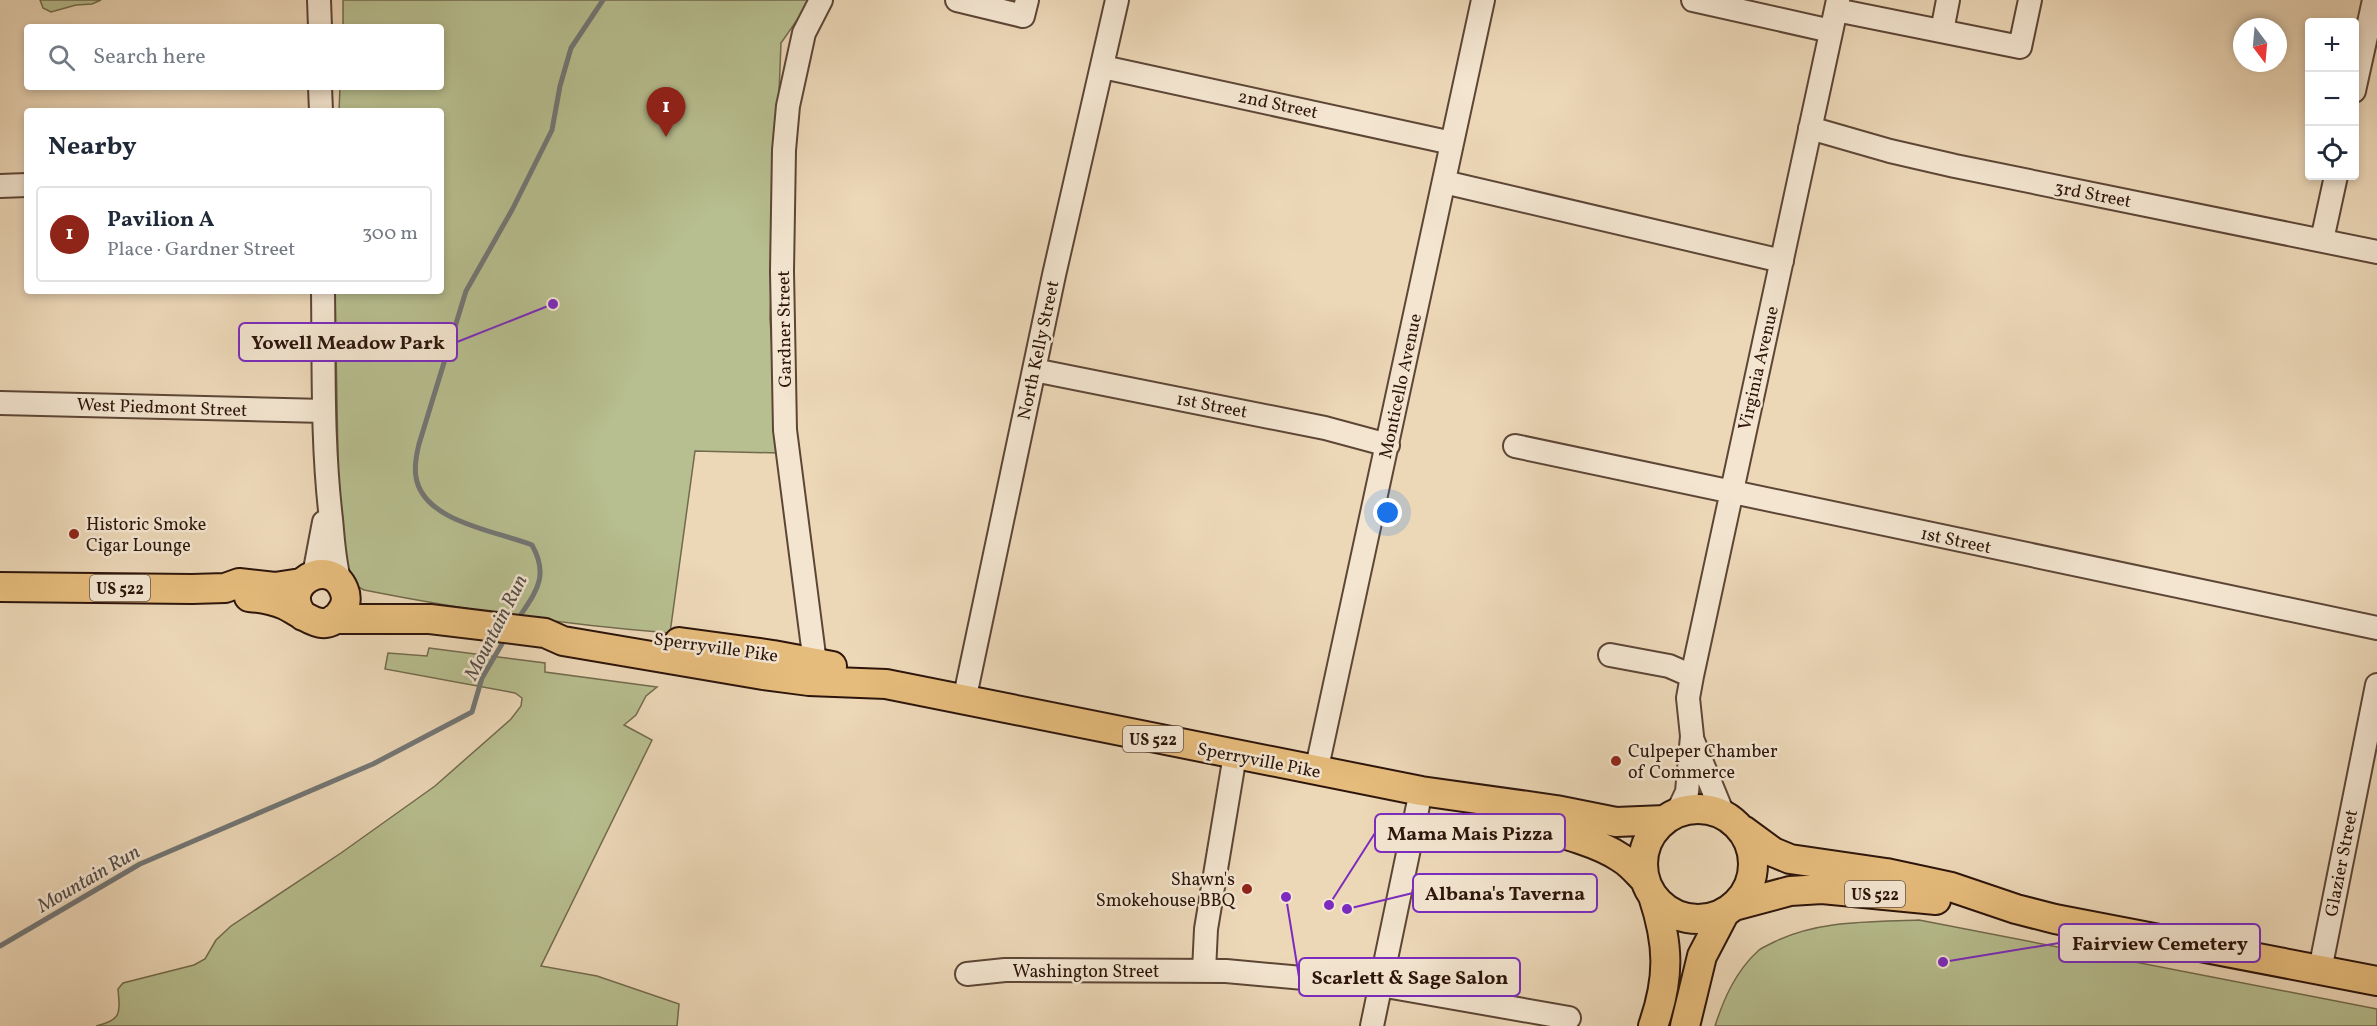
<!DOCTYPE html>
<html lang="en">
<head>
<meta charset="utf-8">
<style>
	:root { --surface:#fff; --page:#f2f2f3; --text:#1f2937; --muted:#747a83; --line:#e0e1e3; --accent:#8f2418 }
	body { margin:0; font-family:Vollkorn,serif; background:var(--page); color:var(--text) }
	.controls { position:absolute; right:18px; top:18px; display:grid; overflow:hidden; border-radius:6px; box-shadow:0 3px 9px #0003 }
	.controls button { width:54px; height:54px; display:grid; place-items:center; padding:0; border:0; border-bottom:2px solid var(--line); background:var(--surface); color:var(--text); font:30px sans-serif }
	.compass { position:absolute; left:2233px; top:18px; width:54px; height:54px; border-radius:50%; background:var(--surface); box-shadow:0 3px 9px #0003; rotate:164deg }
	.you { position:absolute; left:1388px; top:513px; width:21px; height:21px; margin:-15px; border:4px solid #fff; border-radius:50%; background:#1a73e8; box-shadow:0 0 0 9px #1a73e833 }
	.badge { display:grid; place-items:center; width:39px; height:39px; border-radius:50%; background:var(--accent); color:#fff; font-size:20px; font-weight:700 }
	.pin { position:absolute; translate:-50% -50px; filter:drop-shadow(0 2px 3px #0008) }
	.pin::after { content:''; position:absolute; top:32px; width:21px; height:18px; background:inherit; clip-path:polygon(0 0,100% 0,50% 100%) }
	.list { margin:0; padding:0; list-style:none }
	h2 { display:flex; justify-content:space-between; align-items:center; height:78px; margin:0; padding:0 24px; font-size:26px }
	h2 small { font-size:20px; font-weight:400; color:var(--muted) }
	.list li { display:grid; grid-template-columns:39px 1fr auto; gap:18px; align-items:center; box-sizing:border-box; height:96px; margin:0 12px 12px; padding:0 12px; border:2px solid var(--line); border-radius:6px }
	.list b { display:block; font-size:22px; white-space:nowrap }
	.list p { margin:0; font-size:20px; white-space:nowrap; color:var(--muted) }
	.list em { font-size:20px; font-style:normal; color:var(--muted) }
	.icon { flex:none; width:33px; height:33px; fill:none; stroke:currentColor; stroke-width:2; stroke-linecap:round; stroke-linejoin:round }
	.map { position:relative; flex:none; width:2377px; height:1026px; overflow:hidden }
	.search { position:absolute; background:var(--surface); box-shadow:0 3px 9px #0003; left:24px; top:24px; width:420px; height:66px; display:flex; align-items:center; gap:15px; box-sizing:border-box; padding:0 21px; border-radius:6px; color:var(--muted); font-size:22px }
	.panel { position:absolute; background:var(--surface); box-shadow:0 3px 9px #0003; left:24px; top:108px; width:420px; height:186px; border-radius:6px }
	.map>svg:first-child { display:block }
	.green { fill:#b7be8f; stroke:#726a4d; stroke-width:1.5 }
	.lines { fill:none; stroke-linecap:round; stroke-linejoin:round }
	.stream { stroke:#727675; stroke-width:5 }
	.minor-casing { stroke:#5d4636; stroke-width:26 }
	.major-casing { stroke:#2d150b; stroke-width:32 }
	.minor { stroke:#f3e5d0; stroke-width:22 }
	.major { stroke:#e6bc7c; stroke-width:28 }
	.poi-dot { fill:#8f2418; stroke:#f3e5d0; stroke-width:2 }
	.labels { text-anchor:middle; stroke-width:5; stroke-linejoin:round; paint-order:stroke }
	.shield { fill:#f3e5d0; stroke:#685346; stroke-width:1.5 }
	.shield-label { font-size:16px; font-weight:bold; fill:#2d150b }
	.street-label { font-size:18px; fill:#2d150b; stroke:#f3e5d0 }
	.poi-label { font-size:18px; fill:#2d150b; stroke:#f3e5d0; text-anchor:start }
	.water-label { font-size:20px; font-style:italic; fill:#554d49; stroke:#f3e5d0 }
	.leader { fill:none; stroke:#7b2cbf; stroke-width:2 }
	.callout-dot { fill:#7b2cbf; stroke:#f3e5d0; stroke-width:2 }
	.callout { fill:#f3e5d0; stroke:#7b2cbf; stroke-width:2 }
	.callout-label { font-size:20px; text-anchor:middle; font-weight:bold; fill:#2d150b }
</style>
</head>
<body>
<div class="map">
<svg width="2377" height="1026" viewBox="0 0 2377 1026">
	<rect width="100%" height="100%" fill="#ecd7b7"/>
	<filter id="stains"><feTurbulence type="fractalNoise" baseFrequency=".00333" numOctaves="4"/><feColorMatrix values="0 0 0 0 .2 0 0 0 0 .09 0 0 0 0 .02 0 0 0 .5 -.17"/></filter>
	<radialGradient id="worn" r=".72"><stop offset=".6" stop-color="#630" stop-opacity="0"/><stop offset="1" stop-color="#630" stop-opacity=".3"/></radialGradient>
	<!-- green -->
	<path class="green" d="M 40,0 L 101,0 L 92,4 L 76,5 L 51,12 L 43,8 Z
		M 343,0 L 811,0 L 781,43 L 770,318 L 779,453 L 695,451 L 670,633 C 566,625 465,610 364,590 L 349,582 L 340,570 L 335,291 L 441,291 L 441,111 L 339,111 L 340,87 L 441,87 L 441,27 L 343,27 Z
		M 429,648 L 545,663 L 545,672 L 657,687 L 646,696 L 636,715 L 624,725 L 652,740 L 541,966 L 597,976 L 679,1004 L 677,1026 L 96,1026 C 122,1020 120,1013 118,989 L 123,983 L 194,965 L 205,959 L 216,940 L 231,926 L 341,853 L 435,786 L 511,719 L 521,706 L 522,698 L 515,693 L 385,669 L 388,653 L 427,656 Z
		M 1919,920 L 2377,1009 L 2377,1026 L 1715,1026 C 1724,998 1736,971 1758,951 C 1762,947 1769,945 1774,942 C 1819,920 1870,922 1919,920 Z"/>
	<g class="lines">
		<!-- stream -->
		<path class="stream" d="M 518,619 C 535,593 550,577 532,545 C 497,531 423,522 416,477 C 414,466 416,456 419,444 L 466,291 L 512,210 L 552,130 L 560,86 L 571,48 L 603,0
			M 0,946 L 140,864 L 373,764 L 472,712 L 482,678 L 506,637"/>
		<!-- minor casing -->
		<g class="minor-casing">
			<path id="minor" d="M 319,0 L 320,27
				M 957,0 L 1023,16 L 1027,0
				M 1693,0 L 1831,31
				M 1836,10 L 2020,47 L 2030,0
				M 1942,31 L 1948,0
				M 1103,67 L 1452,143
				M 320,87 L 321,111
				M 2354,91 L 2374,0
				M 1810,128 L 1890,151 L 1955,166 L 2377,252
				M 1444,182 L 1782,261
				M 0,186 L 27,185
				M 2322,240 L 2336,176
				M 323,291 C 324,367 322,444 331,519 C 333,540 334,562 340,583
				M 1034,370 L 1325,428 L 1388,445
				M 0,403 L 324,411
				M 1515,446 L 2377,628
				M 314,575 L 324,522
				M 1610,655 L 1669,666 L 1692,676
				M 815,663 L 785,430 L 782,271 L 784,150 L 788,106 L 804,33 L 821,0
				M 964,701 L 1054,275 L 1117,0
				M 1693,741 L 1723,814
				M 1316,772 L 1483,0
				M 1677,813 L 1687,792 L 1692,736 L 1688,698 L 1692,676 L 1838,0
				M 2320,970 L 2377,685
				M 1204,971 L 1206,929 L 1235,755
				M 967,974 L 1005,970 L 1226,971 L 1380,985 L 1569,1018
				M 1372,1026 L 1421,791"/>
		</g>
		<!-- major casing -->
		<g class="major-casing">
			<path id="major" d="M 0,587 L 192,589 L 225,588 L 239,583 L 275,587 L 301,583
				M 249,597 C 261,598 273,600 285,605 C 302,613 325,637 341,612 C 346,606 347,597 344,590 C 330,555 277,584 303,616
				M 334,619 L 430,619 L 545,633 L 563,641 L 763,675 L 809,681 L 886,684 L 1421,791 L 1556,810 L 1616,822 L 1665,820
				M 679,642 L 773,655 L 832,666
				M1643 864a55 55 0 1 1 110 0a55 55 0 1 1-110 0Z
				M 1503,817 C 1536,827 1594,839 1621,858 C 1630,863 1638,873 1645,880
				M 1743,830 L 1773,852 L 1790,859 L 1886,873 L 1951,887 L 2016,909 L 2055,919 L 2377,981
				M 1734,906 L 1790,891 L 1822,889 L 1936,900
				M 1653,1026 C 1670,978 1669,944 1653,896
				M 1685,1026 L 1702,956 L 1725,912"/>
		</g>
		<!-- minor -->
		<use href="#minor" class="minor"/>
		<!-- major -->
		<use href="#major" class="major"/>
	</g>
	<!-- markers -->
	<g class="poi-dot">
		<circle cx="74" cy="534" r="6"/>
		<circle cx="1616" cy="761" r="6"/>
		<circle cx="1247" cy="889" r="6"/>
	</g>
	<g class="labels">
		<!-- shield labels -->
		<g class="shield">
			<rect x="90" y="575" width="60" height="26" rx="4.5"/>
			<rect x="1123" y="726" width="60" height="26" rx="4.5"/>
			<rect x="1845" y="881" width="60" height="26" rx="4.5"/>
		</g>
		<g class="shield-label">
			<text x="120" y="594">US 522</text>
			<text x="1153" y="745">US 522</text>
			<text x="1875" y="900">US 522</text>
		</g>
		<!-- street labels -->
		<g class="street-label">
			<text transform="translate(1278 104) rotate(12)" y="6">2nd Street</text>
			<text transform="translate(2093 194) rotate(11)" y="6">3rd Street</text>
			<text transform="translate(784 329) rotate(-91)" y="6">Gardner Street</text>
			<text transform="translate(1038 350) rotate(-78)" y="6">North Kelly Street</text>
			<text transform="translate(1758 368) rotate(-77)" y="6">Virginia Avenue</text>
			<text transform="translate(1400 386) rotate(-78)" y="6">Monticello Avenue</text>
			<text transform="translate(1212 405) rotate(11)" y="6">1st Street</text>
			<text transform="translate(162 407) rotate(2)" y="6">West Piedmont Street</text>
			<text transform="translate(1956 540) rotate(12)" y="6">1st Street</text>
			<text transform="translate(716 647) rotate(8)" y="6">Sperryville Pike</text>
			<text transform="translate(1259 760) rotate(11)" y="6">Sperryville Pike</text>
			<text transform="translate(2341 863) rotate(-79)" y="6">Glazier Street</text>
			<text x="1086" y="977">Washington Street</text>
		</g>
		<!-- poi labels -->
		<g class="poi-label">
			<text x="86" y="530">Historic Smoke<tspan x="86" dy="21">Cigar Lounge</tspan></text>
			<text x="1628" y="757">Culpeper Chamber<tspan x="1628" dy="21">of Commerce</tspan></text>
			<text x="1235" y="885" text-anchor="end">Shawn's<tspan x="1235" dy="21">Smokehouse BBQ</tspan></text>
		</g>
		<!-- water labels -->
		<g class="water-label">
			<text transform="translate(495 627) rotate(-63)" y="7">Mountain Run</text>
			<text transform="translate(88 878) rotate(-30)" y="7">Mountain Run</text>
		</g>
	</g>
	<!-- callouts -->
	<path class="leader" d="M553 304L457 342M1329 905L1375 833M1347 909L1413 893M1943 962L2059 943M1286 897L1299 977"/>
	<g class="callout-dot">
		<circle cx="553" cy="304" r="6"/>
		<circle cx="1329" cy="905" r="6"/>
		<circle cx="1347" cy="909" r="6"/>
		<circle cx="1943" cy="962" r="6"/>
		<circle cx="1286" cy="897" r="6"/>
	</g>
	<g class="callout">
		<rect x="239" y="323" width="218" height="38" rx="6"/>
		<rect x="1375" y="814" width="190" height="38" rx="6"/>
		<rect x="1413" y="874" width="184" height="38" rx="6"/>
		<rect x="2059" y="924" width="201" height="38" rx="6"/>
		<rect x="1299" y="958" width="221" height="38" rx="6"/>
	</g>
	<g class="callout-label">
		<text x="348" y="349">Yowell Meadow Park</text>
		<text x="1470" y="840">Mama Mais Pizza</text>
		<text x="1505" y="900">Albana's Taverna</text>
		<text x="2160" y="950">Fairview Cemetery</text>
		<text x="1410" y="984">Scarlett &amp; Sage Salon</text>
	</g>
	<rect width="100%" height="100%" filter="url(#stains)"/>
	<rect width="100%" height="100%" fill="url(#worn)"/>
</svg>
<div class="controls">
<button>+</button>
<button>−</button>
<button><svg class="icon" aria-label="locate" viewBox="0 0 24 24"><circle cx="12" cy="12" r="6"/><path d="M12 2v4M12 18v4M2 12h4M18 12h4"/></svg></button>
</div>
<svg class="compass" viewBox="-18 -18 36 36"><path d="M0-13l5 13h-10z" fill="#e53935"/><path d="M0 13l5-13h-10z" fill="#747a83"/></svg>
<div class="you"></div>
<div class="pin badge" style="left:666px;top:137px">1</div>
<div class="search"><svg class="icon" aria-label="search" viewBox="0 0 24 24"><circle cx="10" cy="10" r="6"/><path d="M15 15l6 6"/></svg>Search here</div>
<section class="panel">
<h2>Nearby<small></small></h2>
<ul class="list">
<li><span class="badge">1</span><div><b>Pavilion A</b><p>Place · Gardner Street</p></div><em>300 m</em></li>
</ul>
</section>
</div>
</body>
</html>
